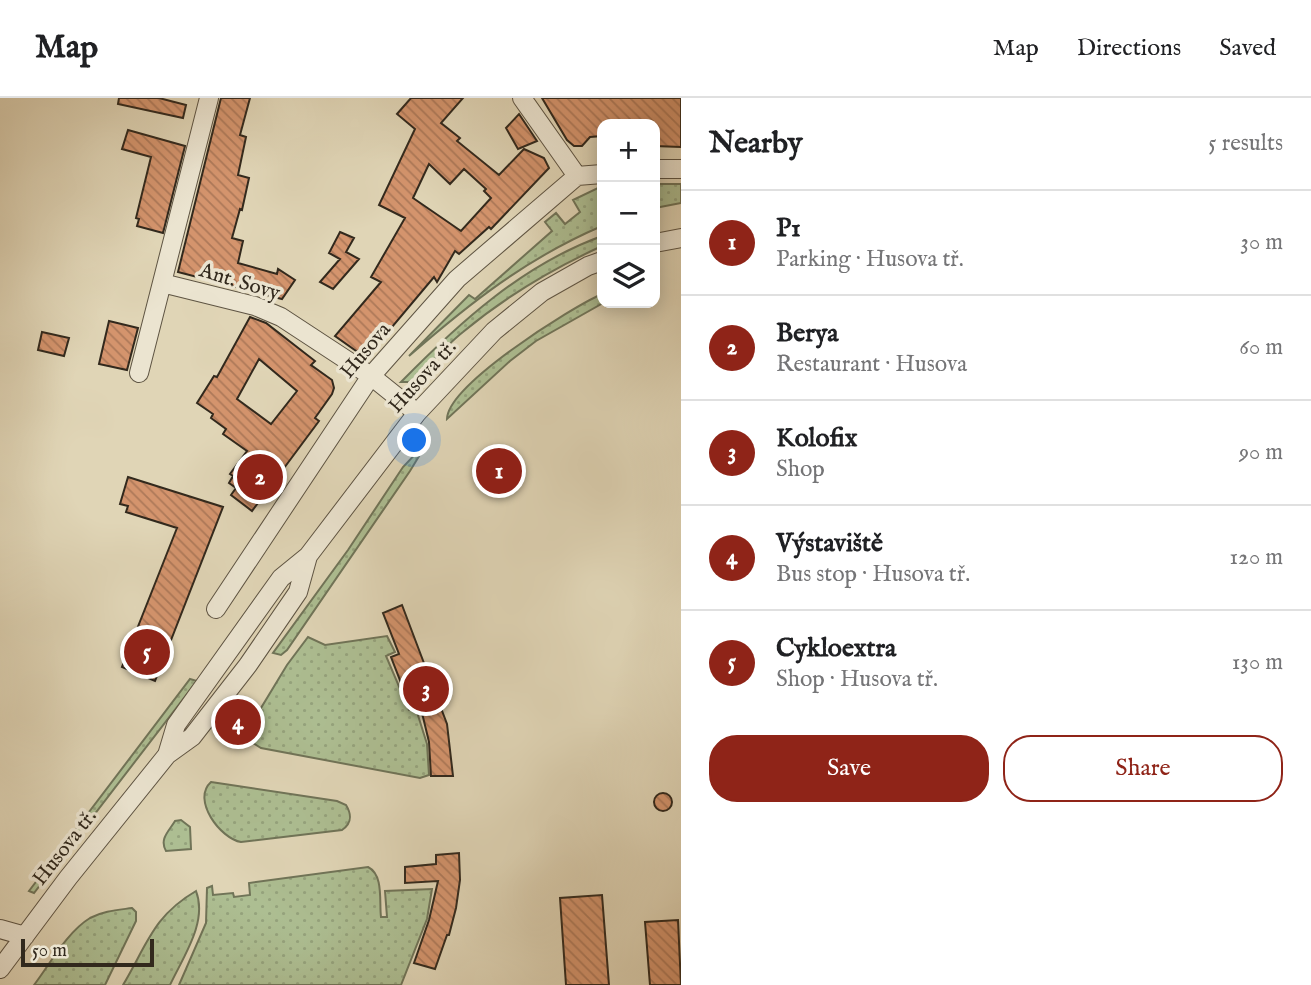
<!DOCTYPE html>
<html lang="en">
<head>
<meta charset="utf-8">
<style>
	:root { --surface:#fff; --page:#f2f2f2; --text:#202124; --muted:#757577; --line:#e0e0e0; --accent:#8f2418 }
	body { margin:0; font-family:"IM FELL English",serif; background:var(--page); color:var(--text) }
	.controls { position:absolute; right:21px; top:21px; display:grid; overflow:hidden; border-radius:14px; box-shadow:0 4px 18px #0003 }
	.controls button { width:63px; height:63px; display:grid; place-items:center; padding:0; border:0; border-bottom:2px solid var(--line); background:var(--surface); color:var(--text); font:35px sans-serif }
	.scale { position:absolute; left:21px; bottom:18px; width:133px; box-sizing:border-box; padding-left:7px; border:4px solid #32291d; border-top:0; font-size:19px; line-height:24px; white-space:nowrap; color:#32291d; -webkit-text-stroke:5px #ebe4d0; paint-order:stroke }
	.you { position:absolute; left:415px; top:343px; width:24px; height:24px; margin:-18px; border:5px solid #fff; border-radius:50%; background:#1a73e8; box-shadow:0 0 0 10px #1a73e833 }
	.badge { display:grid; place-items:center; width:46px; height:46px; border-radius:50%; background:var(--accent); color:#fff; font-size:23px; font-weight:700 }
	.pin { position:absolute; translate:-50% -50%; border:4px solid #fff; box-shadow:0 2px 7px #0006 }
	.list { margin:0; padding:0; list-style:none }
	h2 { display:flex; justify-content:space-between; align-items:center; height:91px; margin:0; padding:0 28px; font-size:30px }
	h2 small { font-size:23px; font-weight:400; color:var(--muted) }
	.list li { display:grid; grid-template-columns:46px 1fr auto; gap:21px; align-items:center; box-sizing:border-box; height:105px; padding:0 28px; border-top:2px solid var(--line) }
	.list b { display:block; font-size:26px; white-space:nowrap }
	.list p { margin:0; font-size:23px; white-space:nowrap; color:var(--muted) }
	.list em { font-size:23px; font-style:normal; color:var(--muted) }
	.actions { display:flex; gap:14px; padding:21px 28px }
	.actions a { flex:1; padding:16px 0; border:2px solid var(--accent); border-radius:28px; text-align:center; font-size:24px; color:var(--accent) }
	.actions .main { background:var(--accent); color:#fff }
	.icon { flex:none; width:38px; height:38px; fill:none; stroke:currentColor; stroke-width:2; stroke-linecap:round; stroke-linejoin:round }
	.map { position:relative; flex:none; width:681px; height:887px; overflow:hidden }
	header { display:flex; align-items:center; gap:42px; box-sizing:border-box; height:98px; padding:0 35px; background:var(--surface); border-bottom:2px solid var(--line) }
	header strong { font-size:33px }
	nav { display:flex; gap:38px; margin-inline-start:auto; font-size:24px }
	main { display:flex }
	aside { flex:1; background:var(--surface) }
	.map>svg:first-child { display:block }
	.grass { fill:url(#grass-dots); stroke:#707458; stroke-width:2 }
	.building { fill:url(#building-back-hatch); stroke:#32291d; stroke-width:2; fill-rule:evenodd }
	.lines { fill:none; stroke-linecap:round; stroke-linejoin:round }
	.minor-casing { stroke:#5e5443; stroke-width:20 }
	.minor { stroke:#ebe4d0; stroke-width:18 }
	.labels { text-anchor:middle; stroke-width:7; stroke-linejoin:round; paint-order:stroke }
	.street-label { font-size:21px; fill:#32291d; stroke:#ebe4d0 }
</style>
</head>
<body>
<header>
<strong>Map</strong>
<nav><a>Map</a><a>Directions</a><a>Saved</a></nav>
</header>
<main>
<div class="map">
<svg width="681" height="887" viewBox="0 0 681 887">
	<defs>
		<pattern id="grass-dots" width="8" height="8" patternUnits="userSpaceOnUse" patternTransform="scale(1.75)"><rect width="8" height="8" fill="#adbe92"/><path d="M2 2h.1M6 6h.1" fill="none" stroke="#95a37d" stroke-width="1.8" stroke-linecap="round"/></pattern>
		<pattern id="building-back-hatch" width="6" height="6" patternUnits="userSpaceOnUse" patternTransform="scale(1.75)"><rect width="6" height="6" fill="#d4946d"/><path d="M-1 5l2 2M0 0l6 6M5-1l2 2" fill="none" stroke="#ad7959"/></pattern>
	</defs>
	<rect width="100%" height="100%" fill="#e0d5b6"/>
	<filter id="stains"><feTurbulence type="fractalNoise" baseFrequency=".00286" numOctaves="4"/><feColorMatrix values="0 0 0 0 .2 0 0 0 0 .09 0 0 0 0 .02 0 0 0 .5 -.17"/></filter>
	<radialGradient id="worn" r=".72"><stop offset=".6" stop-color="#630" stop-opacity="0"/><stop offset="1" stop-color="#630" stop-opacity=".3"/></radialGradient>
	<!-- grass -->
	<path class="grass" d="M 655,86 L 681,86 L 681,105 L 655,110 Z
		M 602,88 L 602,128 C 527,160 470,205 409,258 L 469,197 L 475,201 L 552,133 L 545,124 L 556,115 L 565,126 L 580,114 L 573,102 Z
		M 602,138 L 602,148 C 552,171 505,199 463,234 C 444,249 429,268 412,284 L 401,284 C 459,225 522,167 602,138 Z
		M 602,196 L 603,205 L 536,243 L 510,263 L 447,321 C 448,287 570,210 602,196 Z
		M 421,350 L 424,350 L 410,373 L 287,552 L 281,557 L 273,555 L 348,452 L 403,369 Z
		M 387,538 L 395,554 L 386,558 L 409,612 L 416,611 L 427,646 L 429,677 L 420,680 L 261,650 L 248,642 L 247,633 L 287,567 L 308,539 L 325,547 Z
		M 190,581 L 197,583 L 34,795 L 29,793 Z
		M 211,684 L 337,703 L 346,707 C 352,717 352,725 342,732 L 241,744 C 221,741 191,702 211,684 Z
		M 181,722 L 190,729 L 191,751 L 166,753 C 159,741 169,733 175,723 Z
		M 368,769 C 384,777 379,804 381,819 L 387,819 L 385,793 L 432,791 L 427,821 L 401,887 L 179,887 L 206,825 L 207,790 L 212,788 L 213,797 L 233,795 L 234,799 L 250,797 L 249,785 Z
		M 196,793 C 208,824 183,859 170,887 L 123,887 C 147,847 153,818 196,793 Z
		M 132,810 L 136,814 L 136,823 L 105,887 L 34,887 C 50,866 67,834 90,820 C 103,813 118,812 132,810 Z"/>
	<!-- building -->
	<path class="building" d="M 119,0 L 159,0 L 186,7 L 183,20 L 118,6 Z
		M 221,0 L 250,0 L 240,37 L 246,39 L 238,77 L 249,80 L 242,112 L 240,111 L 232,140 L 243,143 L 238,165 L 277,176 L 278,171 L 295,182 L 282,201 L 178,174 Z
		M 411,0 L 463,0 L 441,25 L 460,40 L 457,43 L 499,77 L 524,51 L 544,60 L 549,70 L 491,131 L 489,129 L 459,156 L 455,153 L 437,184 L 434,179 L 366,260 L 335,238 L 381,184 L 371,179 L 405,120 L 379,107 L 415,31 L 397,16 ZM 429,66 L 450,86 L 464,71 L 486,91 L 484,93 L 491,100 L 461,133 L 413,100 Z
		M 542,0 L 681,0 L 681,49 L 655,48 L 655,26 L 602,26 L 602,38 L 590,39 L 582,48 L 574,48 L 567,42 Z
		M 519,16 L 537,43 L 518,51 L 506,30 Z
		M 128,32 L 185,48 L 163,135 L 137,128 L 139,121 L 136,120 L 151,59 L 122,51 Z
		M 340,134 L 354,140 L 346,154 L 359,161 L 333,191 L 320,184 L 340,161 L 329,155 Z
		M 250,219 L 266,225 L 315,263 L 311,267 L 332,282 L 334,290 L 332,296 L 315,320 L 319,323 L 252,413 L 231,397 L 236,390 L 229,385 L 233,378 L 230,376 L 247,353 L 223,336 L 226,331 L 211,320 L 213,316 L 197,305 L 214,278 L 217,279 ZM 259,261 L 297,293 L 271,326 L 237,301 Z
		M 109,223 L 138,230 L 127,272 L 99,266 Z
		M 42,234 L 69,240 L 64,258 L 38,252 Z
		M 128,379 L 223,409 L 155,583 L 122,569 L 177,430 L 126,414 L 128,408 L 120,406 Z
		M 402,507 L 447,626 L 453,678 L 431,678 L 429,644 L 423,619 L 418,606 L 410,608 L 391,559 L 399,556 L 383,515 Z
		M654 704a9 9 0 1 1 18 0a9 9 0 1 1-18 0Z
		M 459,755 L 460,782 L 456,810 L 449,837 L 447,837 L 435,871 L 414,865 L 429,822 L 438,783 L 405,785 L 405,769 L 436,766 L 436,757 Z
		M 602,797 L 609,887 L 566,887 L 560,800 Z
		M 678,822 L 681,887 L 650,887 L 645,824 Z"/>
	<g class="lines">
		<!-- minor casing -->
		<g class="minor-casing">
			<path id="minor" d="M 522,0 L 577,78
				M 655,71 L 681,71
				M 655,145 L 681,140
				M 162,185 L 255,208 L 281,219 L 371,278 L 417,315
				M 139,275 L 209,0
				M 216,511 L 371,278 L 457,181 L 577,78 L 602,76
				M 167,657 L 176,627 L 281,480 L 308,458 L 417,315 L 494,233 L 542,194 L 588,168 L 602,163
				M 0,831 L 25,838
				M 0,871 L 68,780 L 167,657 L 192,639 L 248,567 L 298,494 L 308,458"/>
		</g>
		<!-- minor -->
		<use href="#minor" class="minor"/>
	</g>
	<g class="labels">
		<!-- street labels -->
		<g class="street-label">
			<text transform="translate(240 183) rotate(17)" y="7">Ant. Sovy</text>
			<text transform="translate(365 252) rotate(-50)" y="7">Husova</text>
			<text transform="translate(422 278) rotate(-48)" y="7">Husova tř.</text>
			<text transform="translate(64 749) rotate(-52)" y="7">Husova tř.</text>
		</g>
	</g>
	<rect width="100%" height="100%" filter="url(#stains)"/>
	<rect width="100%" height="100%" fill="url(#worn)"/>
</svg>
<div class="controls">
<button>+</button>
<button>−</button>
<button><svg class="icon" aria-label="layers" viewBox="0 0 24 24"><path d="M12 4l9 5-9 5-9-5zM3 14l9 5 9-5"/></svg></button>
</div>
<div class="scale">50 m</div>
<div class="you"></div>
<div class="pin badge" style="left:499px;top:373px">1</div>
<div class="pin badge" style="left:260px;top:379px">2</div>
<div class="pin badge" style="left:426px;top:591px">3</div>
<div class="pin badge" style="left:238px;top:624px">4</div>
<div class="pin badge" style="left:147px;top:554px">5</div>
</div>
<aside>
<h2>Nearby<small>5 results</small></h2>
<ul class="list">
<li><span class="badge">1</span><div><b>P1</b><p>Parking · Husova tř.</p></div><em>30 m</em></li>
<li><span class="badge">2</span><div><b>Berya</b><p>Restaurant · Husova</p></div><em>60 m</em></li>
<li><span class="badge">3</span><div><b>Kolofix</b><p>Shop</p></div><em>90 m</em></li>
<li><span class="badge">4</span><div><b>Výstaviště</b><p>Bus stop · Husova tř.</p></div><em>120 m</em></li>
<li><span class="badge">5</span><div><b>Cykloextra</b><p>Shop · Husova tř.</p></div><em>130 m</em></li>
</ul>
<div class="actions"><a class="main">Save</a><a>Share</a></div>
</aside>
</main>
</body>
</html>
